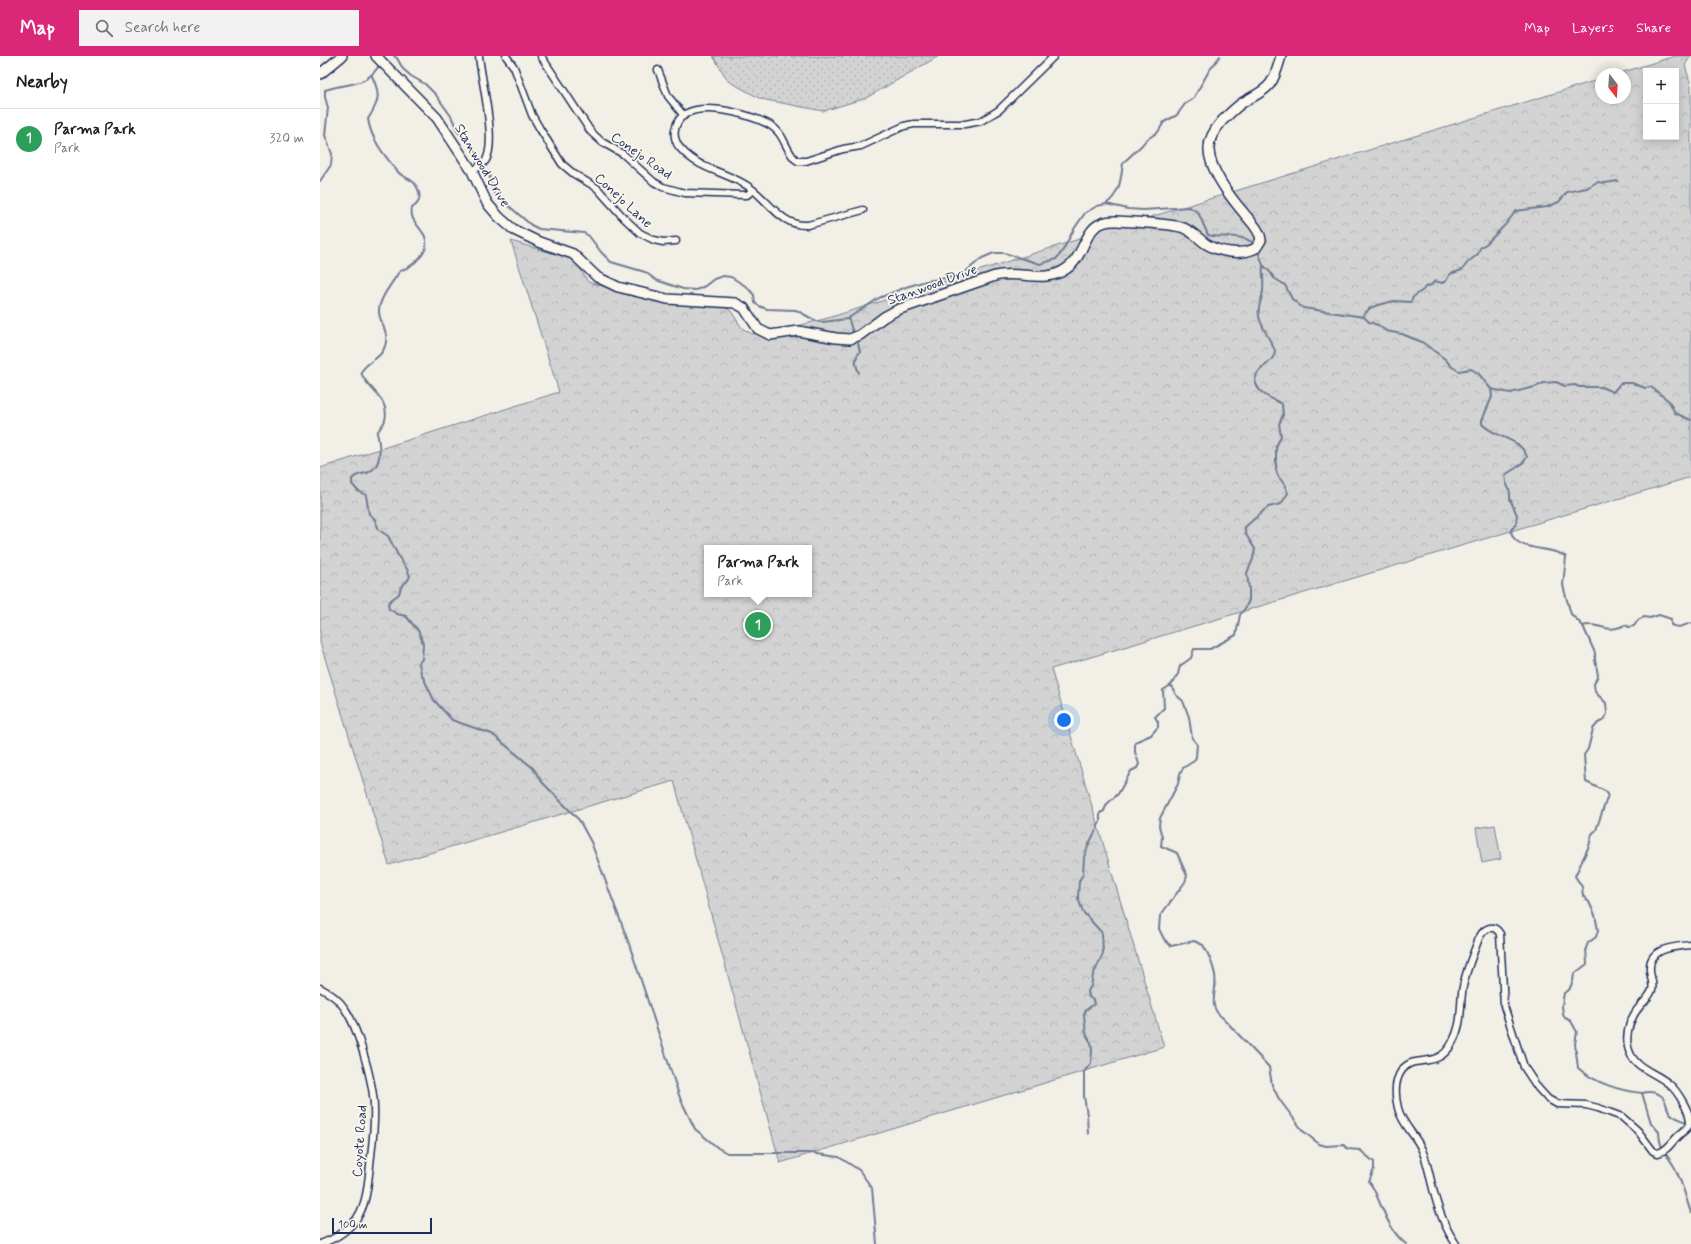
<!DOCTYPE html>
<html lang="en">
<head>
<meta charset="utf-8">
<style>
	:root { --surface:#fff; --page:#f2f2f2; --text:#202124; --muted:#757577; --line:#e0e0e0; --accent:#db2777 }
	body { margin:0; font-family:Mynerve,sans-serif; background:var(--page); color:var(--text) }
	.controls { position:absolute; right:12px; top:12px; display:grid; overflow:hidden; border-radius:0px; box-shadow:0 2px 10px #0003 }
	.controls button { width:36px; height:36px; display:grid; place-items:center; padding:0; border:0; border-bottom:1px solid var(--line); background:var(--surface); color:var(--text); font:20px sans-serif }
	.compass { position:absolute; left:1275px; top:12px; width:36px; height:36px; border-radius:50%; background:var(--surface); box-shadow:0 2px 10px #0003; rotate:163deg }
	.scale { position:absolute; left:12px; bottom:10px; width:100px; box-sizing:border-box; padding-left:4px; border:2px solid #1b2f5e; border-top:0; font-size:11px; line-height:14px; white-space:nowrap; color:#1b2f5e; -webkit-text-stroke:3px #fbf7ec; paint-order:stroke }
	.you { position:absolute; left:744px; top:664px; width:14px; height:14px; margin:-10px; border:3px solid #fff; border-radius:50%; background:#1a73e8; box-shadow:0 0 0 6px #1a73e833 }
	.badge { display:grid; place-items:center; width:26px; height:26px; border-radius:50%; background:var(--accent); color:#fff; font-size:13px; font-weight:700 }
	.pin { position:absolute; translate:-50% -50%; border:2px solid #fff; box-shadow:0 1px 4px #0006 }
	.popup { position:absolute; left:384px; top:489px; width:108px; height:52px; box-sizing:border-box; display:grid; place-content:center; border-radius:0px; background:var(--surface); filter:drop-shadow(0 1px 3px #0005); font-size:13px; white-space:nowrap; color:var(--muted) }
	.popup b { font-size:15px; color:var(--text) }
	.popup::after { content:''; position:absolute; left:50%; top:100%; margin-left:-8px; border:8px solid transparent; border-top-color:var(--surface) }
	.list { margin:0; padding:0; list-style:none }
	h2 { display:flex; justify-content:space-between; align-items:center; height:52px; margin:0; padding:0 16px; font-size:17px }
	h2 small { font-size:13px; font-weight:400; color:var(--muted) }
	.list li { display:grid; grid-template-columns:26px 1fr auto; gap:12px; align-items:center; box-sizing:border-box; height:60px; padding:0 16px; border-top:1px solid var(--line) }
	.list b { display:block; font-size:15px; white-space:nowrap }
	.list p { margin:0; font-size:13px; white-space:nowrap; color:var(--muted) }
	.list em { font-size:13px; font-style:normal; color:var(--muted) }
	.icon { flex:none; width:22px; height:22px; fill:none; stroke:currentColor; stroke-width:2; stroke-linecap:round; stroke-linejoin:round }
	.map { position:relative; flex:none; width:1371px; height:1188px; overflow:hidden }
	header { display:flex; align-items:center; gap:24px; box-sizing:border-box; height:56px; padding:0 20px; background:var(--accent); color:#fff }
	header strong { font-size:19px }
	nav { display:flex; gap:22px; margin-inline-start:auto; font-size:14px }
	.search { width:280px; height:36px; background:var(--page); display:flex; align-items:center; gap:10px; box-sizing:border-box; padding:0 14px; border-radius:0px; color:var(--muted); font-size:15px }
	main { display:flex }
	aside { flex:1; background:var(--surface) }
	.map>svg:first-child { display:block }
	.grass { fill:url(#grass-dots); stroke:#768198 }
	.park { fill:url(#park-crowns); stroke:#768198; fill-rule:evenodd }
	.pitch { fill:#d2d3d2; stroke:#768198 }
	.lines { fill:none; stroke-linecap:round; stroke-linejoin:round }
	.stream { stroke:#707b93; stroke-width:2 }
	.street-casing { stroke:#1b2f5e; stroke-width:9 }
	.secondary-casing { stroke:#1b2f5e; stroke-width:12 }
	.street { stroke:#fbf7ec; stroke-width:6 }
	.secondary { stroke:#fbf7ec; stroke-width:9 }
	.labels { text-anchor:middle; stroke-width:3.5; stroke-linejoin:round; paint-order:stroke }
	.street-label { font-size:14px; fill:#1b2f5e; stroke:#fbf7ec }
</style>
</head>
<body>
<header>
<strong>Map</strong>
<div class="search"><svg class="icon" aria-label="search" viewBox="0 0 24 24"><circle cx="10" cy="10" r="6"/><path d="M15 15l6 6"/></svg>Search here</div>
<nav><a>Map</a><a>Layers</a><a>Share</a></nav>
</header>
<main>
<aside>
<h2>Nearby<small></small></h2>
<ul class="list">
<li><span class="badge" style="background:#2e9e5b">1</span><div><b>Parma Park</b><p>Park</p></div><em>320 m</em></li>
</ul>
</aside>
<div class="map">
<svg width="1371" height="1188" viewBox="0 0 1371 1188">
	<defs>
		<pattern id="grass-dots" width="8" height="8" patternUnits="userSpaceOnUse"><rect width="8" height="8" fill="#d2d3d2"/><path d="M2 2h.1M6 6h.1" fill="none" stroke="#b4b5b7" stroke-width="1.8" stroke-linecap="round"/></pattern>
		<pattern id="park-crowns" width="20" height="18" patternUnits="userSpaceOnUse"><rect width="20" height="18" fill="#d2d3d2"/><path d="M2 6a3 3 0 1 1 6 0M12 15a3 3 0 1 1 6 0" fill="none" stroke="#b4b5b7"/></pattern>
	</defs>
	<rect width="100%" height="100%" fill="#f2efe6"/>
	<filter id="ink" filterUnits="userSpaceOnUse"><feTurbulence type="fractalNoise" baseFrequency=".025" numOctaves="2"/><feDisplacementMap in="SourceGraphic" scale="8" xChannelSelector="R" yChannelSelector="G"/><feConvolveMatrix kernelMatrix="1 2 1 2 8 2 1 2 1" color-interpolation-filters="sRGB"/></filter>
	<g filter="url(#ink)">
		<!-- grass -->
		<path class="grass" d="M 393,0 L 619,0 L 546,42 L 503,55 L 441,43 L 408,25 Z"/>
		<!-- park -->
		<path class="park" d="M 1355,0 L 1371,0 L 1365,9 L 1371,30 L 1371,421 L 731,613 L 844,991 L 460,1107 L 354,725 L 69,809 L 0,586 L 0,412 L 239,336 L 191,185 L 255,204 L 268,226 L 326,241 L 400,248 L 411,255 L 422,272 L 432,278 L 481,269 L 508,262 L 772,179 L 777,169 L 801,170 L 1281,23 L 1281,42 L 1305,42 L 1305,18 L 1297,18 ZM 1326,15 L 1356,15 L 1356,81 L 1326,81 ZM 387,492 L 489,492 L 489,538 L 387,538 Z"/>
		<!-- pitch -->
		<path class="pitch" d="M 1175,769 L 1181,803 L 1162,807 L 1156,772 Z"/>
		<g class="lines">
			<!-- stream -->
			<path class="stream" d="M 74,0 L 77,2 L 83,13 L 91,20 L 105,28 L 116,39 L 131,60 L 138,76 L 149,86 L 161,104
				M 52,20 C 61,39 59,46 48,63 C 51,84 65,100 78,116 C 83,122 91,122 95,128 C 101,137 102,146 92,152 C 88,168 109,174 106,190 C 105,198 96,206 89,211 C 85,213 79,214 77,219 C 71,229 59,243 59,255 C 59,268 70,274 65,290 C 62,302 47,305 41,316 C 45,332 71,342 65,364 C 64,368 59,373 57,377 C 60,389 63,409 49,416 C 43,419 38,416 32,423 L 32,428 L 38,435 L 46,439 L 49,458 L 54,462 L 59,474 L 68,480 L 80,503 L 87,513 L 90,520 L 88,524 L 81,531 L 79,538 L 71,544 L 68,548 L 69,553 L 77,558 L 86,560 L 99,576 L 103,588 L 102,603 L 99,607 L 101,617 L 114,644 L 132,664 L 172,678 L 213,712 L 222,726 L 259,764 L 271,786 L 308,885 L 360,1042 L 375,1073 L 398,1092 L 407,1097 L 490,1097 L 519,1101 L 539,1114 L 552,1132 L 557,1188
				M 169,116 L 171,131 L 175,138 L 211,169 L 219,173 L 264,177 L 269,180 L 281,196 L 291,206 L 325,216 L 336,224 L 363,233 L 376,234 L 385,230 L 394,223 L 403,220 L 411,221 L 427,231 L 434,239 L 435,247 L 439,250 L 447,253 L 476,254 L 496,265 L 502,266 L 527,263 L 559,242 L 586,231 L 606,225 L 633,221 L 644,217 L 662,202 L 674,197 L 684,197 L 720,208 L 736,203 L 742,196 L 754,173 L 765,157 L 777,150 L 786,148 L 808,153 L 824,154 L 869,151 L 878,156 L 888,179 C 903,183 918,177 932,186
				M 0,125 L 11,109 L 12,98 L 5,79 L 8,52 L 5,41 L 5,34 C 28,26 46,32 60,8
				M 786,148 C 800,138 801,123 803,107 L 822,89 L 826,84 L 838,76 L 844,66 L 857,59 L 865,48 L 873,43 L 889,15 L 900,0
				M 939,198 L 943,209 L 950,216 L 954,222 L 965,229 L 972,243 L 983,252 L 1044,261 L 1049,266 L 1058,269 L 1066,275 L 1082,278 L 1102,286 L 1125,303 L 1132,311 L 1139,315 L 1151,313 L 1158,317 L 1171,333 L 1172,341 L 1162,364 L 1162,368 C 1175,382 1201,382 1207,401 L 1202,408 L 1185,419 L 1186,426 L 1190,436 L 1190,443 L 1197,459 L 1196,468 L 1191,474 C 1193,497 1232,489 1246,501 L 1243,529 L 1245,537 L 1251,558 L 1263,570 L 1275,597 L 1275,604 L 1278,619 L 1274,628 L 1275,636 L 1286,647 L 1287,658 L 1284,664 L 1278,667 L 1273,673 L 1268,693 L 1264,699 L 1266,726 L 1285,735 L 1288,738 L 1287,742 L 1276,774 L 1272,778 L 1269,790 L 1255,820 L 1262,831 L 1263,840 L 1269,846 L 1275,859 L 1278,874 L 1276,881 L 1268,887 L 1266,892 L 1267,908 L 1254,918 L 1253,925 L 1249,934 L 1244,937 L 1242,949 L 1243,959 L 1245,962 L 1251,965 L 1257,976 L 1255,988 L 1258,1012 C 1275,1027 1300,1035 1322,1037 L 1331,1067 L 1339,1076 C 1340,1096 1347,1097 1355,1112 C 1362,1126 1366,1142 1371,1157
				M 943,209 C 942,217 944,226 943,234 C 942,244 936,254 940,264 C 942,271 954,291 955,295 C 955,308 931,313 936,328 C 941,340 952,342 962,348 L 963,359 L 959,368 L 961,380 L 956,391 L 956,414 L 958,420 L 964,428 L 968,437 L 961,448 L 948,451 L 925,471 L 925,477 L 935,493 L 933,503 L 927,517 L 929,533 L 929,544 L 926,551 L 920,559 L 916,579 L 890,593 L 874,593 L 871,602 L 860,610 L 858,618 L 851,629 L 856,639 L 863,645 L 869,661 L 872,682 L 877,688 L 876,701 L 874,705 L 863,712 L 860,718 L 858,728 L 840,762 L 839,770 L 842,781 L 841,790 L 857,797 L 867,820 L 865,826 L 840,860 L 839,873 L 844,883 L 851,890 L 874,885 L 883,889 C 888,897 893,909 895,919 C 898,936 886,950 903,962 L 949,1011 L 952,1029 L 959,1043 L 983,1075 L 999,1088 L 1006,1090 L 1024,1089 L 1028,1093 L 1040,1094 L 1054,1106 L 1054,1113 L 1049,1126 C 1056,1134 1058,1145 1063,1154 C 1068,1166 1075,1180 1086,1188
				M 1042,261 L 1050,252 L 1058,249 L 1074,245 L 1090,246 L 1092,244 L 1093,241 L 1103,234 L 1105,231 L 1111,229 L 1115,225 L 1122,227 L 1126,225 L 1130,218 L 1142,214 L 1148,206 L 1158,198 L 1160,192 L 1167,187 L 1185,169 L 1196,155 L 1227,151 L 1239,146 L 1247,136 L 1267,132 L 1277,126 L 1285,127 L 1298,125
				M 527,263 L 529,264 L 533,277
				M 538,287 L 540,296 C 533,303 536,309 539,317
				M 1171,333 L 1190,337 L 1215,331 L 1224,327 L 1236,326 L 1245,330 L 1255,329 L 1259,331 L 1281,331 L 1293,336 L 1301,327 L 1312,327 L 1325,332 L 1331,331 L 1349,345 L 1355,357 L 1371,364
				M 1263,570 C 1280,565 1284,579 1305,569 L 1309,571 L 1314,570 L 1318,564 L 1324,561 L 1330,562 L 1339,559 L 1351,563 L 1351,569 C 1359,573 1364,569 1371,567
				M 1323,1037 C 1329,1035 1340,1036 1344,1043 C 1347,1047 1346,1053 1351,1058 C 1355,1062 1363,1064 1368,1067
				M 768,1078 L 767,1059 L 764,1040 L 764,1016 L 771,1007 L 772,994 L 771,987 L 766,978 L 764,959 L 766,954 L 774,948 L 773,944 L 769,941 L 768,935 L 771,930 L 773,919 L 783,898 L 782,877 L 763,856 L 758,842 L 759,825 L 763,818 L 764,801 L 768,790 L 780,766 L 780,757 L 784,755 L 787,748 L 798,738 L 811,715 L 817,712 L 819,708 L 815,696 L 815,686 L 831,679 L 838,671 L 838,666 L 835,661 L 844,652 L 843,634 L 851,629"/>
			<!-- street casing -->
			<g class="street-casing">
				<path id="street" d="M 186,0 L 194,11 L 212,59 L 220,73 L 242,108 L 254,118 L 277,132 L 304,162 L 320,177 L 334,184 L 343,186 L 356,185
					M 221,0 L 271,76 L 282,86 L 303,98 L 334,126 L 343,131 L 365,137 L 424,139 L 427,139 L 433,134
					M 338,14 L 348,40 L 364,60
					M 152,115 C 157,112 163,109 166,104 C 177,84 161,23 159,0
					M 543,154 L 488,169 C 463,171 450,147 432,133 C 410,116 380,115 361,93 C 355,87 353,78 356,70 C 366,39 430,58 450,69 C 464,77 465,93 475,103 L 478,105 L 486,105 L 523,93 L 541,90 L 584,70 L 594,68 L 645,68 L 661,65 L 679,54 L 734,0
					M 0,932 C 10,937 19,943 25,953 C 38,971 54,1029 54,1052 C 55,1071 52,1090 50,1109 C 48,1127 47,1147 37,1162 C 28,1175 15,1183 0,1188
					M 1136,1188 C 1124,1171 1117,1150 1112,1129 C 1109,1117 1107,1105 1102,1094 C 1096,1079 1082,1069 1078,1052 C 1075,1040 1074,1025 1082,1014 C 1094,997 1117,1015 1132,987 C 1142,969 1140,955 1142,937 C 1144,918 1153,899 1159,882 C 1164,872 1174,867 1180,878 L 1184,950 L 1204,1011 L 1218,1032 L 1228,1043 L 1237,1048 L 1266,1049 L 1278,1052 L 1302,1061 L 1318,1075 L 1333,1095 L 1338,1097 C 1347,1095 1352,1086 1358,1080 C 1362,1076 1369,1072 1370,1067 C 1371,1057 1357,1034 1349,1028 C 1334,1015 1313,1013 1308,991 C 1305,976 1311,960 1321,949 C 1325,945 1330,940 1332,934 C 1334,928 1330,920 1330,914 C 1328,891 1355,891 1371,889"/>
			</g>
			<!-- secondary casing -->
			<g class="secondary-casing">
				<path id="secondary" d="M 56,0 L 117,62 L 152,115 L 167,147 L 179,161 L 194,174 L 219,186 L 253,198 L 277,221 L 298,231 L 347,243 L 415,247 L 424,252 L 438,273 L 450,279 L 478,275 L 516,282 L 530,283 L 540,279 L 564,261 L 577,254 L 675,220 C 698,214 725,228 746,213 C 769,198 761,163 797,165 C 815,166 844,167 861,171 C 871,174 878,182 886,188 C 899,196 921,200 936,192 L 941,184 C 940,173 929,164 923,156 C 911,142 888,112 889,92 C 889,82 895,73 902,65 C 908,59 915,52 922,47 C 931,41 943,37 950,28 C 956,20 958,10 961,0
					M 0,18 L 22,0"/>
			</g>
			<!-- street -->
			<use href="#street" class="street"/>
			<!-- secondary -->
			<use href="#secondary" class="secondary"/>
		</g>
	</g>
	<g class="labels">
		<!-- street labels -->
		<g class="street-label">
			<text transform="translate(322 99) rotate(35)" y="5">Conejo Road</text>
			<text transform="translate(163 109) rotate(59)" y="5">Stanwood Drive</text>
			<text transform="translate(304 144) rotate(43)" y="5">Conejo Lane</text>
			<text transform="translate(612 228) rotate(-20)" y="5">Stanwood Drive</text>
			<text transform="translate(39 1085) rotate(-86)" y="5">Coyote Road</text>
		</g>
	</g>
</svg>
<div class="controls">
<button>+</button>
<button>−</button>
</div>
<svg class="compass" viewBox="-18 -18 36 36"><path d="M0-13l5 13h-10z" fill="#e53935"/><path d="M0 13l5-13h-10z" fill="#757577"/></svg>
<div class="scale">100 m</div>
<div class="you"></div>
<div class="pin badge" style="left:438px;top:569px;background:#2e9e5b">1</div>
<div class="popup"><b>Parma Park</b>Park</div>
</div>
</main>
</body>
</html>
